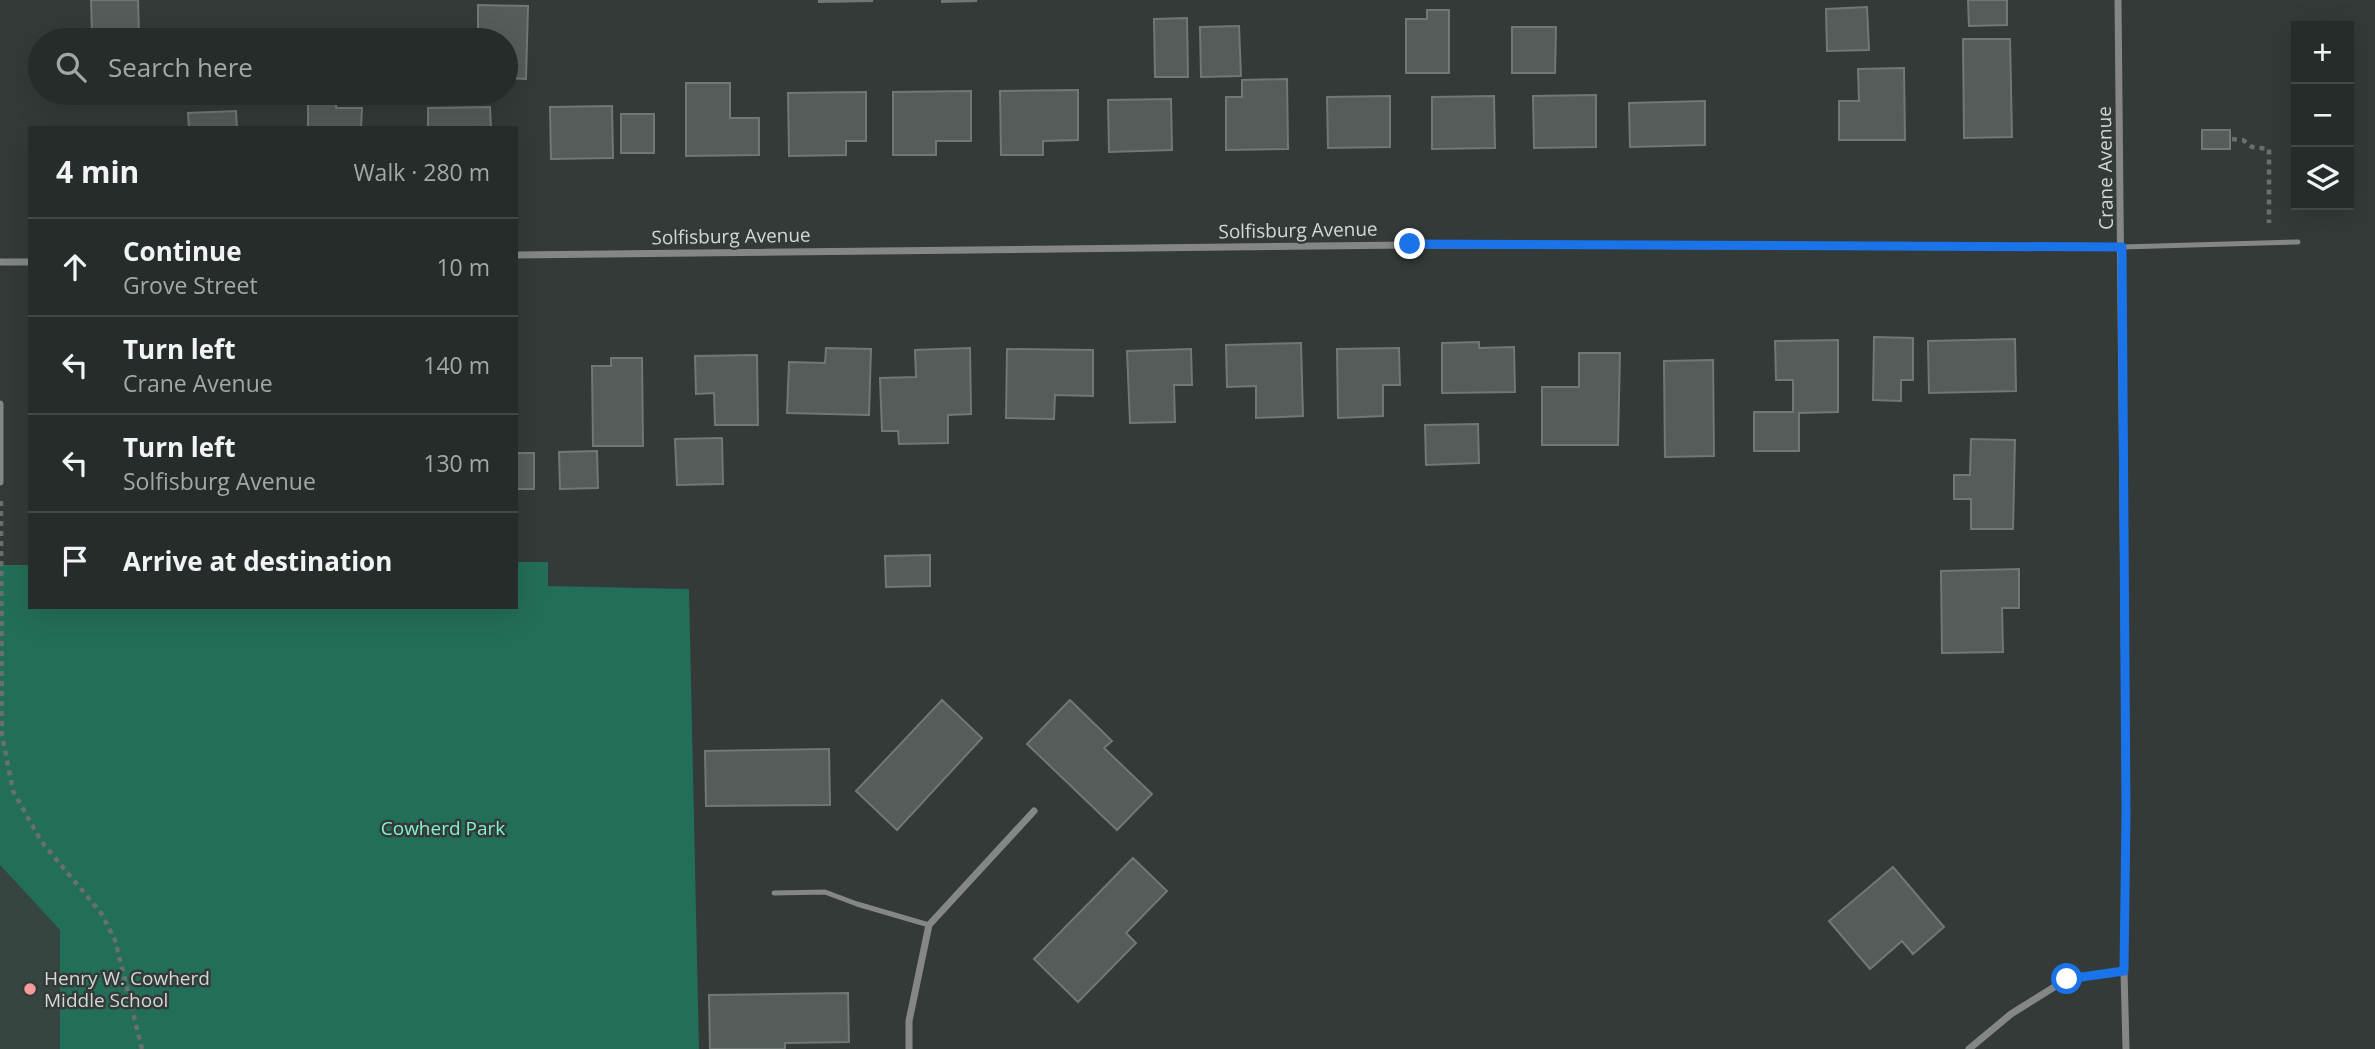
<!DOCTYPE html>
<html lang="en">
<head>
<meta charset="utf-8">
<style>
	:root { --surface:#262c29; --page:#323835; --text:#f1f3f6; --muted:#a4a7a8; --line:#424846 }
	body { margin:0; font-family:"Open Sans",sans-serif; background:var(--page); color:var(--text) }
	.controls { position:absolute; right:21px; top:21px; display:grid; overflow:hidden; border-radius:0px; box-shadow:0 7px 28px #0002 }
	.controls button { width:63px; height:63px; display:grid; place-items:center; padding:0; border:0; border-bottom:2px solid var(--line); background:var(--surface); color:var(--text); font:35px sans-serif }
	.stop { position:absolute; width:21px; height:21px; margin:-16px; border:5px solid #1a73e8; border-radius:50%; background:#fff }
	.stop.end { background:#1a73e8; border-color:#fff; box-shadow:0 2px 7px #0008 }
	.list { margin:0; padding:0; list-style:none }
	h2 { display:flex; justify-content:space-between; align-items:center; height:91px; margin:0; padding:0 28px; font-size:30px }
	h2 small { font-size:23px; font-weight:400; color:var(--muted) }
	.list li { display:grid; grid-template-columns:46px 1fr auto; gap:21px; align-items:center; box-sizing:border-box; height:98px; padding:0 28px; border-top:2px solid var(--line) }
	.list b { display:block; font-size:26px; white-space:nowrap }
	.list p { margin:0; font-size:23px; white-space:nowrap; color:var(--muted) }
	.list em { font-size:23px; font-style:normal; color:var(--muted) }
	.icon { flex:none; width:38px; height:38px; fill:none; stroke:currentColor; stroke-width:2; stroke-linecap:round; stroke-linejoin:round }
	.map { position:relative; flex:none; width:2375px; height:1049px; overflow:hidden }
	.search { position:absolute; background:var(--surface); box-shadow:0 7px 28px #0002; left:28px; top:28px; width:490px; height:77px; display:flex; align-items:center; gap:18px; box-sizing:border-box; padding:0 24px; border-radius:38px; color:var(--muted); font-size:26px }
	.panel { position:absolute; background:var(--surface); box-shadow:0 7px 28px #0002; left:28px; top:126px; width:490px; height:483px; border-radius:0px }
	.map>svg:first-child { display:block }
	.built { fill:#374540 }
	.green { fill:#236e58 }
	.building { fill:#555c59; stroke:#707875; stroke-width:2 }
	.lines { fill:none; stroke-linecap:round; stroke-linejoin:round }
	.path { stroke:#696f6d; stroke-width:4.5; stroke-dasharray:5 5; stroke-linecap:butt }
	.service { stroke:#848786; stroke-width:5 }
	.minor { stroke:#848786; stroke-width:7 }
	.route { stroke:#1a73e8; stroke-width:9 }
	.poi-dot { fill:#f59b9b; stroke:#333a37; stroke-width:2.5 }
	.labels { text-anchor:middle; stroke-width:5; stroke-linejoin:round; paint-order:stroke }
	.street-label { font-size:19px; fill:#d3d7d6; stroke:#333a37 }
	.park-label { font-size:19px; fill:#82f2cd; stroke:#333a37 }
	.poi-label { font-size:19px; fill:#d3d7d6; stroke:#333a37; text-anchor:start }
</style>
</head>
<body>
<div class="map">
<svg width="2375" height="1049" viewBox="0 0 2375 1049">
	<rect width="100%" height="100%" fill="#333a37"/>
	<!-- built -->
	<path class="built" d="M 0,865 L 60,930 L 60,1049 L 0,1049 Z"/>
	<!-- green -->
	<path class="green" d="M 516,562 L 548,562 L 548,586 L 689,589 L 699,1049 L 60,1049 L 60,930 L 0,865 L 0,565 L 30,565 L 30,607 L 516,607 Z"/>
	<!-- building -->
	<path class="building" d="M 91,0 L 138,0 L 139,34 L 92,35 Z
		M 819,0 L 872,0 L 872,1 L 819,2 Z
		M 942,0 L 976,0 L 976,1 L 942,2 Z
		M 1968,0 L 2007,0 L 2007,25 L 1969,26 Z
		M 478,5 L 528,6 L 526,79 L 506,78 L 506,40 L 478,40 Z
		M 1867,7 L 1869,50 L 1827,51 L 1826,9 Z
		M 1427,10 L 1449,10 L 1449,73 L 1406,73 L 1406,19 L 1427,19 Z
		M 1187,18 L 1188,77 L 1155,77 L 1154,19 Z
		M 1239,26 L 1241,76 L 1201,77 L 1200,27 Z
		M 1512,27 L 1556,27 L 1555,73 L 1512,73 Z
		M 370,37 L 406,39 L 406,40 L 369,40 Z
		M 1963,39 L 2010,39 L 2012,137 L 1964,138 Z
		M 1904,68 L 1905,140 L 1839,140 L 1839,101 L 1859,101 L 1858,69 Z
		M 1287,79 L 1288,149 L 1226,150 L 1226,97 L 1242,97 L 1242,80 Z
		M 686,83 L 730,83 L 730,118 L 759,118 L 759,155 L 686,156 Z
		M 1078,90 L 1078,140 L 1043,141 L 1043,155 L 1001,155 L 1000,91 Z
		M 971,91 L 971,141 L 936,141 L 936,155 L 893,155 L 893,92 Z
		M 866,92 L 866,141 L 846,141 L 846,155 L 789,156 L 788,93 Z
		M 308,93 L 337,94 L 336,108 L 362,108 L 361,128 L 308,128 Z
		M 1596,95 L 1596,147 L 1534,148 L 1533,96 Z
		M 1390,96 L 1390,147 L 1328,148 L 1327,97 Z
		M 1494,96 L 1495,148 L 1432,149 L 1432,97 Z
		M 1171,99 L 1172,150 L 1109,152 L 1108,100 Z
		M 1705,101 L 1705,145 L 1630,147 L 1629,103 Z
		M 612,106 L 613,158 L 551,159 L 550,107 Z
		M 490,107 L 491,128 L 428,128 L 428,108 Z
		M 236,111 L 237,128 L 189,128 L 188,113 Z
		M 621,114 L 654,114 L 654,153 L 621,153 Z
		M 2202,130 L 2230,130 L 2230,149 L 2202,149 Z
		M 1874,337 L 1913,338 L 1913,380 L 1901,380 L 1901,401 L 1873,400 Z
		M 2015,339 L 2016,391 L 1929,393 L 1928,341 Z
		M 1838,340 L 1838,412 L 1799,413 L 1799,451 L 1754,451 L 1754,412 L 1793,412 L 1793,380 L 1776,380 L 1775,341 Z
		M 1479,342 L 1479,348 L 1514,347 L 1515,392 L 1442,393 L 1442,343 Z
		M 1301,343 L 1303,416 L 1256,418 L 1256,386 L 1227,387 L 1226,345 Z
		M 826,348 L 871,349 L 869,415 L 787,413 L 789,362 L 825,363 Z
		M 970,348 L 971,414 L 948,415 L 948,443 L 899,444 L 898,431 L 882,431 L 880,378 L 916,377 L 915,350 Z
		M 1399,348 L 1400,385 L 1383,385 L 1383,416 L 1338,418 L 1337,349 Z
		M 1007,349 L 1093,350 L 1093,396 L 1055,395 L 1054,419 L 1006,418 Z
		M 1191,349 L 1192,385 L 1174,385 L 1175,422 L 1130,423 L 1127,351 Z
		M 1579,353 L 1620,353 L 1618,445 L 1542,445 L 1542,387 L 1579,387 Z
		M 757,355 L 758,425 L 715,425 L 714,393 L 696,394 L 695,356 Z
		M 611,358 L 642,358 L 643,446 L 593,446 L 592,366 L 611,366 Z
		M 1713,360 L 1714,456 L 1665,457 L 1664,361 Z
		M 1478,424 L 1479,463 L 1426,465 L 1425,425 Z
		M 722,438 L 723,484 L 677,485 L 675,439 Z
		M 1971,439 L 2015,440 L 2013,529 L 1971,529 L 1971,499 L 1954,499 L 1954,475 L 1970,475 Z
		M 597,451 L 598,488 L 560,489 L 559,452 Z
		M 516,453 L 534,453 L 534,489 L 516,489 Z
		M 930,555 L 930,586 L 886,587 L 885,556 Z
		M 2019,569 L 2019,608 L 2002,608 L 2003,652 L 1942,653 L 1941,571 Z
		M 942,700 L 982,738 L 897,830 L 856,791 Z
		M 1070,700 L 1112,741 L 1104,748 L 1152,794 L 1117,830 L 1027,744 Z
		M 829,749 L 830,805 L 706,806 L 705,751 Z
		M 1133,858 L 1167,891 L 1126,933 L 1136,943 L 1078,1002 L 1034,959 Z
		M 1893,867 L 1944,927 L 1913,954 L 1902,941 L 1870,969 L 1829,921 Z
		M 848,993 L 849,1042 L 785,1043 L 785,1049 L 710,1049 L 709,995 Z"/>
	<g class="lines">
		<!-- path -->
		<path class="path" d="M 2232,139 L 2243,140 L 2252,147 L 2269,149 L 2269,223
			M 1,501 L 2,735 L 13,791 L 41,841 L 101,913 L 115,940 L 142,1049"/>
		<!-- service -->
		<path class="service" d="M 2122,247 L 2298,242
			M 774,893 L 825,892 L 857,904 L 929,925"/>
		<!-- minor -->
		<path class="minor" d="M 2118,0 L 2126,813 L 2124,971 L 2126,1049
			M 516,255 L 1410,245 L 2122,247
			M 0,262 L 30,262
			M 0,404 L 0,482
			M 909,1049 L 909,1021 L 929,925 L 1034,811
			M 1969,1049 L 2011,1014 L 2067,979 L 2124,971"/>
	</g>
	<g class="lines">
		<!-- route -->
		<path class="route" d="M 1410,244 L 2122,247 L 2126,813 L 2124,971 L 2067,979"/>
	</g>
	<!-- markers -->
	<circle class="poi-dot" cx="30" cy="989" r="7"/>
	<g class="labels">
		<!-- street labels -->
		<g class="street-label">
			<text transform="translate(2105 168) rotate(-91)" y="7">Crane Avenue</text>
			<text transform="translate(1298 230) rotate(-1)" y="7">Solfisburg Avenue</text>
			<text transform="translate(731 236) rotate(-1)" y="7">Solfisburg Avenue</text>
		</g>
		<!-- park labels -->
		<g class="park-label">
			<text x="443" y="835">Cowherd Park</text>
		</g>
		<!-- poi labels -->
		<g class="poi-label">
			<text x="44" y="985">Henry W. Cowherd<tspan x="44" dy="22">Middle School</tspan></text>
		</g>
	</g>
</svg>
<div class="controls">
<button>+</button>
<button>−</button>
<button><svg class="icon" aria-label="layers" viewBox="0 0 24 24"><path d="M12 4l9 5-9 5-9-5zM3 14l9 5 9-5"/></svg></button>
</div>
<div class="stop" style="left:2067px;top:979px"></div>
<div class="stop end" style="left:1410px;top:244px"></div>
<div class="search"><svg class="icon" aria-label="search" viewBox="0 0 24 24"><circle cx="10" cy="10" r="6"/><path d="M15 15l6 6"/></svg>Search here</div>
<section class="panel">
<h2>4 min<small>Walk · 280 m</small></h2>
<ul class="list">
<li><svg class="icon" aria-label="ahead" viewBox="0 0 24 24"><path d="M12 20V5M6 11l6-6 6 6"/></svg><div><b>Continue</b><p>Grove Street</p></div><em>10 m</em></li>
<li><svg class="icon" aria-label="left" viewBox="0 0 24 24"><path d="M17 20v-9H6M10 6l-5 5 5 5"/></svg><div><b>Turn left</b><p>Crane Avenue</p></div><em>140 m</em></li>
<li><svg class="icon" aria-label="left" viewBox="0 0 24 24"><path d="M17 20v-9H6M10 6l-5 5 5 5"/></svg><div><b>Turn left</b><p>Solfisburg Avenue</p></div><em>130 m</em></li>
<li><svg class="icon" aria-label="arrive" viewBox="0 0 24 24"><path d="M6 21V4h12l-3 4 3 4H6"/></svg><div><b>Arrive at destination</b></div></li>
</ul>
</section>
</div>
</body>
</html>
